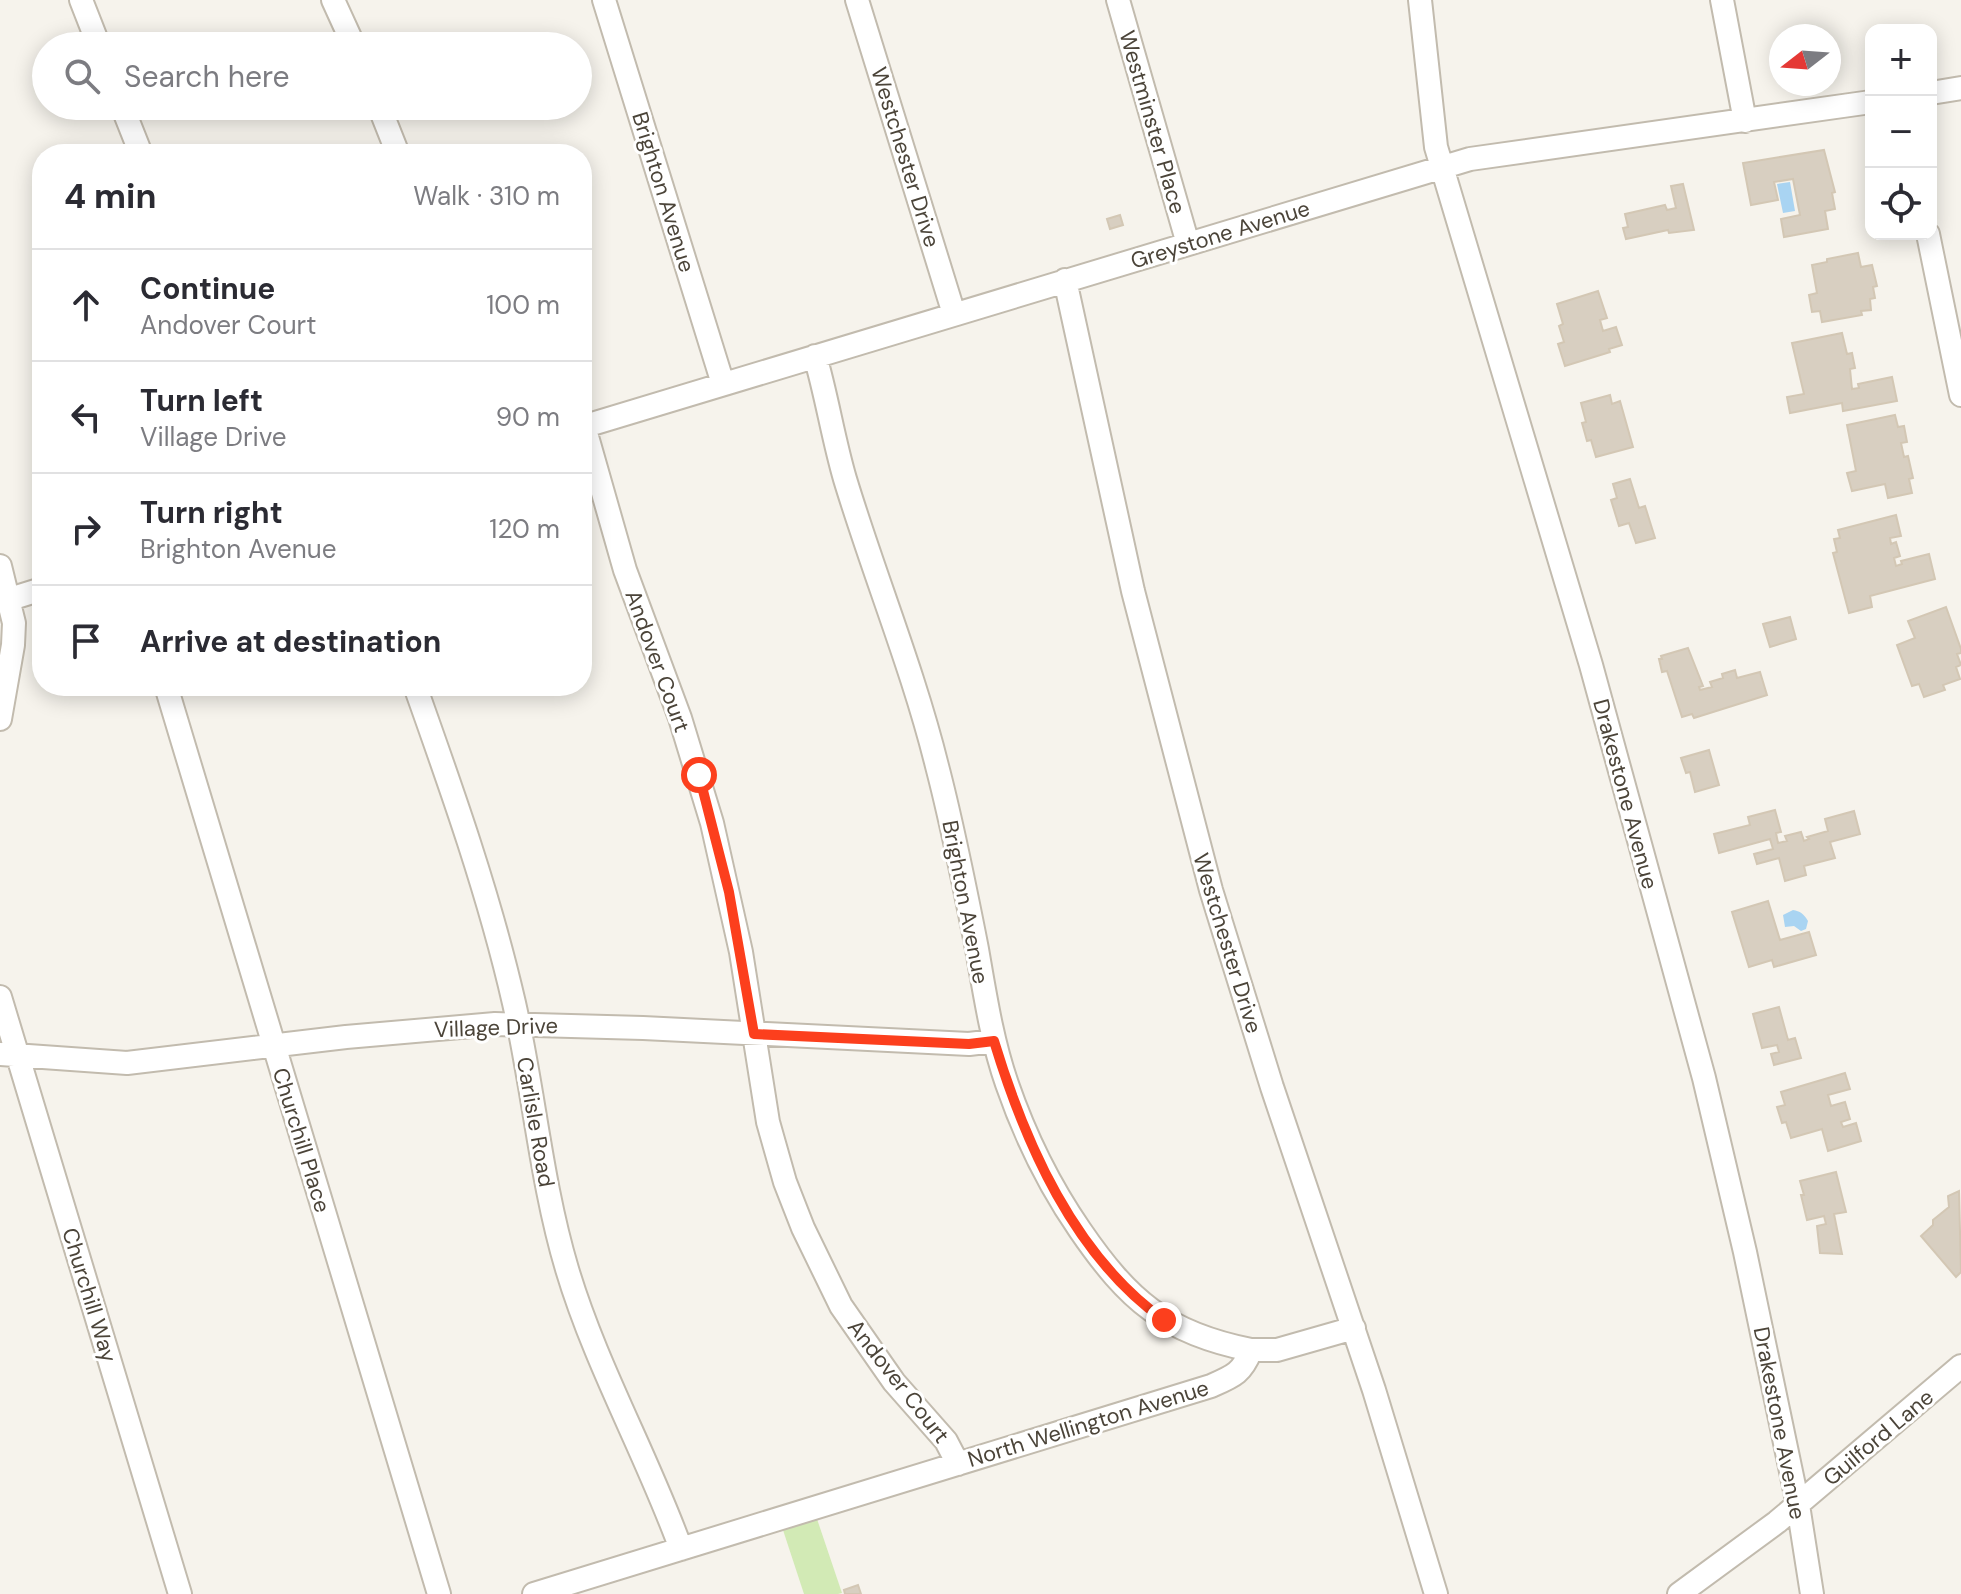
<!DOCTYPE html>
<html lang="en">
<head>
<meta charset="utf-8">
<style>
	:root { --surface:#fff; --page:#f7f7f7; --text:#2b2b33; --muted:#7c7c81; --line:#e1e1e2 }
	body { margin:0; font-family:"DM Sans",sans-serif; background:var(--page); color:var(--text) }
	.controls { position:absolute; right:24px; top:24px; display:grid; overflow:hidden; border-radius:16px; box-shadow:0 4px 20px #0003 }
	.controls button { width:72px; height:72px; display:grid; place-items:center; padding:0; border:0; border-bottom:2px solid var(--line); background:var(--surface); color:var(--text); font:40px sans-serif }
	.compass { position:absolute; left:1769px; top:24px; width:72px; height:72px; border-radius:50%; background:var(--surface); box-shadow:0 4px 20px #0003; rotate:253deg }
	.stop { position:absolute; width:24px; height:24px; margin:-18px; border:6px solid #fc3f1d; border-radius:50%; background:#fff }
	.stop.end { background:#fc3f1d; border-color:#fff; box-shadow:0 2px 8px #0008 }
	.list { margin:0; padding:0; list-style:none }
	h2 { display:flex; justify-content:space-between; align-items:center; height:104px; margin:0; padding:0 32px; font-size:34px }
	h2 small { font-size:26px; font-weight:400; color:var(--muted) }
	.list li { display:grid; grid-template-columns:52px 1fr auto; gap:24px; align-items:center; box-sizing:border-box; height:112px; padding:0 32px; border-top:2px solid var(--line) }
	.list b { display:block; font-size:30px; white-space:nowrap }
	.list p { margin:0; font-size:26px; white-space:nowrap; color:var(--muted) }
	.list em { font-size:26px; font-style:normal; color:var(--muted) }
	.icon { flex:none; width:44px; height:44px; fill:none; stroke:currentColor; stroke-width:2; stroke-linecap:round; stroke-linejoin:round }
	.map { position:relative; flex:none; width:1961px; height:1594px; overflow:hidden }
	.search { position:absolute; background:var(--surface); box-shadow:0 4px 20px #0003; left:32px; top:32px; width:560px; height:88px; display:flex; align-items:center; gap:20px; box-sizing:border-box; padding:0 28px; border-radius:44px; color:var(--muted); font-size:30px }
	.panel { position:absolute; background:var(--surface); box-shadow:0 4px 20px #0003; left:32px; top:144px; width:560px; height:552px; border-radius:32px }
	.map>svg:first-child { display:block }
	.green { fill:#d2eab5 }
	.water { fill:#a9d4f2 }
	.building { fill:#d8cfc1; stroke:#d3c7b4; stroke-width:2 }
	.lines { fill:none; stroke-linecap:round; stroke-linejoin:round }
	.minor-casing { stroke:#c2bbae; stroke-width:26 }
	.minor { stroke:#fff; stroke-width:22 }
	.route { stroke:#fc3f1d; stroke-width:10 }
	.labels { text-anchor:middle; stroke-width:6; stroke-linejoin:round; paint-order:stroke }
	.street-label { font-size:22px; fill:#4b4439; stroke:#fff }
</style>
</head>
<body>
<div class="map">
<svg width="1961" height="1594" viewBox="0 0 1961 1594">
	<rect width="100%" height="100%" fill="#f6f3ec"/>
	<!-- green -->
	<path class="green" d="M 816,1516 L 842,1593 L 838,1594 L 804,1594 L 782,1527 Z"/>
	<!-- water -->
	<path class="water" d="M 1790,182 L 1795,211 L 1783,213 L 1777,184 Z
		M 1793,910 C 1800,911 1804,914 1808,921 L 1806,929 L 1801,931 L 1794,926 L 1785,927 L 1783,915 Z"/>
	<!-- building -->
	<path class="building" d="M 1824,150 L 1835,192 L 1832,193 L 1835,209 L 1825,211 L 1828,229 L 1784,237 L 1781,219 L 1800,215 L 1793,179 L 1774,182 L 1778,200 L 1751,205 L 1743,163 Z
		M 1683,184 L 1694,230 L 1669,233 L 1668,230 L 1626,239 L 1623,228 L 1628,227 L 1625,214 L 1665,205 L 1667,210 L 1676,208 L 1671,186 Z
		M 1120,215 L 1123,225 L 1110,229 L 1107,219 Z
		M 1858,253 L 1861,267 L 1872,265 L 1877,286 L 1873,287 L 1875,298 L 1870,299 L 1871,310 L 1861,311 L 1862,315 L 1822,322 L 1820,311 L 1812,312 L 1809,295 L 1817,293 L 1812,265 L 1827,262 L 1827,259 Z
		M 1598,291 L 1607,318 L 1600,320 L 1603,331 L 1616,327 L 1622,345 L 1609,349 L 1610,352 L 1565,366 L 1558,344 L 1564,342 L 1559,326 L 1563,324 L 1557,304 Z
		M 1842,333 L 1847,354 L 1852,353 L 1855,368 L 1850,369 L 1852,389 L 1859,388 L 1858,384 L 1892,377 L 1897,401 L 1843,411 L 1842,403 L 1790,413 L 1787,397 L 1804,394 L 1792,343 Z
		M 1610,395 L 1612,404 L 1620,401 L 1633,447 L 1596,457 L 1591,440 L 1587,441 L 1582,423 L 1586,422 L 1581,403 Z
		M 1895,415 L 1898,427 L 1904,426 L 1907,442 L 1901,443 L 1904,457 L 1908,456 L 1913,478 L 1909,479 L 1912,493 L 1888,498 L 1885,484 L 1852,491 L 1847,473 L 1856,471 L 1847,425 Z
		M 1630,479 L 1639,508 L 1645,506 L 1655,538 L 1636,543 L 1629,523 L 1619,526 L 1611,500 L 1617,498 L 1613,484 Z
		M 1896,515 L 1901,536 L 1890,538 L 1891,544 L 1896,542 L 1900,556 L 1894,558 L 1896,566 L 1902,564 L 1901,561 L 1929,554 L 1935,579 L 1870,596 L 1872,607 L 1849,613 L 1833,553 L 1837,552 L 1834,539 L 1840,538 L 1838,530 Z
		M 1946,607 L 1961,649 L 1961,653 L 1957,654 L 1961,665 L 1956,667 L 1960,679 L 1943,685 L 1945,690 L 1924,697 L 1919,684 L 1912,686 L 1897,645 L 1915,638 L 1908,621 Z
		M 1790,617 L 1796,639 L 1770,647 L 1763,624 Z
		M 1688,648 L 1703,686 L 1699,687 L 1700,690 L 1712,687 L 1710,682 L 1723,678 L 1722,674 L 1735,670 L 1737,678 L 1760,672 L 1767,695 L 1694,718 L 1692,714 L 1682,717 L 1667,671 L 1662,672 L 1659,659 L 1662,659 L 1661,656 Z
		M 1709,750 L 1719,785 L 1695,792 L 1690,772 L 1686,773 L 1681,758 Z
		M 1775,810 L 1781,832 L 1776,833 L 1778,843 L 1787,841 L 1785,836 L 1801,832 L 1804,841 L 1809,839 L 1807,837 L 1828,831 L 1825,819 L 1854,811 L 1860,834 L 1830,842 L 1835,858 L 1804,866 L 1806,875 L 1785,881 L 1779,858 L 1757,864 L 1754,854 L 1773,849 L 1770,839 L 1719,853 L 1714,834 L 1750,825 L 1748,817 Z
		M 1768,901 L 1780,940 L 1809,932 L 1816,955 L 1774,967 L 1772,960 L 1749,967 L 1732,912 Z
		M 1779,1007 L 1788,1040 L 1795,1038 L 1801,1058 L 1774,1065 L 1771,1054 L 1779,1052 L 1777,1045 L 1762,1048 L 1753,1014 Z
		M 1845,1073 L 1850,1089 L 1828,1095 L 1831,1106 L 1845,1102 L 1850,1119 L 1841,1122 L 1843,1127 L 1856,1123 L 1861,1141 L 1828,1151 L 1822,1129 L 1791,1138 L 1786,1122 L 1782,1123 L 1777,1107 L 1785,1105 L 1781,1092 Z
		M 1836,1172 L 1846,1212 L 1834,1214 L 1842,1254 L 1820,1253 L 1817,1226 L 1826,1224 L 1824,1216 L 1807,1220 L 1801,1195 L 1804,1195 L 1800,1181 Z
		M 1959,1191 L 1961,1272 L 1956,1277 L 1921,1236 L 1933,1225 L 1933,1220 L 1949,1207 L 1948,1196 Z
		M 858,1585 L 861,1594 L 845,1594 L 844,1590 Z"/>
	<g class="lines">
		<!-- minor casing -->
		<g class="minor-casing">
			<path id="minor" d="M 81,0 L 99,46
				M 333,0 L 354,46
				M 604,0 L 723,384
				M 857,0 L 954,314
				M 1118,0 L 1188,244
				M 1420,0 L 1436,147 L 1591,665 L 1704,1078 L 1745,1252 L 1798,1505 L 1812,1594
				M 1722,0 L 1745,121
				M 1931,93 L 1961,88
				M 122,106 L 141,154
				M 379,106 L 398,154
				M 1928,234 L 1961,395
				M 1065,280 L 1133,591 L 1211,890 L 1272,1087 L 1374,1390 L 1436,1594
				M 815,356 C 827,397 833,438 845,479 C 874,575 913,669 937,766 C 953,827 965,888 977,949 C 985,995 992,1041 1007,1084 C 1025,1136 1049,1185 1080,1230 C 1128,1300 1165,1333 1251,1350
				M 584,426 L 625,570 L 680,718 L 712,823 L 741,952 L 768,1122 L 785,1182 L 803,1228 L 841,1306 L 894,1382 L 946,1441 L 958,1464
				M 582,427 L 1470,159 L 1871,102
				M 0,566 L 14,623 L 13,645 L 0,719
				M 10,599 L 42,589
				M 166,686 L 439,1594
				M 415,686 C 452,790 489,894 514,1003 C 534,1091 541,1182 567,1269 C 596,1366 647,1455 681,1549
				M 0,997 L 180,1594
				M 0,1054 L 127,1063 L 346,1037 L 495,1024 L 643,1028 L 969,1044 L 994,1041
				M 534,1594 L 1211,1386 C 1234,1376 1242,1373 1251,1350 L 1277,1350 L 1354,1328
				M 1679,1594 L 1777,1522 L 1961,1366"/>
		</g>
		<!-- minor -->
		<use href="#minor" class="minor"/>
	</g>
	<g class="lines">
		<!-- route -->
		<path class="route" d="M 699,775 L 729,892 L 754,1034 L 969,1044 L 994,1041 C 1025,1143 1074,1256 1164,1320"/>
	</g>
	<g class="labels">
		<!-- street labels -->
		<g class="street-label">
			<text transform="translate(1153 122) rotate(74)" y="8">Westminster Place</text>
			<text transform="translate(906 157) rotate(73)" y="8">Westchester Drive</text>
			<text transform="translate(664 192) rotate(73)" y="8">Brighton Avenue</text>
			<text transform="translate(1220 234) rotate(-17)" y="8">Greystone Avenue</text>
			<text transform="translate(658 661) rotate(70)" y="8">Andover Court</text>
			<text transform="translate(1626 794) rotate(75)" y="8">Drakestone Avenue</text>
			<text transform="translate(966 902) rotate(79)" y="8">Brighton Avenue</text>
			<text transform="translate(1228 943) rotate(73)" y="8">Westchester Drive</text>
			<text transform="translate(496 1027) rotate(-2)" y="8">Village Drive</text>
			<text transform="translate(536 1122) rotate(80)" y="8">Carlisle Road</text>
			<text transform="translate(302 1140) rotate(73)" y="8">Churchill Place</text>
			<text transform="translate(90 1295) rotate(73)" y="8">Churchill Way</text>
			<text transform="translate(899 1381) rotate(52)" y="8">Andover Court</text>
			<text transform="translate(1088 1423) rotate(-17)" y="8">North Wellington Avenue</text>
			<text transform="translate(1780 1423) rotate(79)" y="8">Drakestone Avenue</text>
			<text transform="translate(1878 1437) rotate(-40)" y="8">Guilford Lane</text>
		</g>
	</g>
</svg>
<div class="controls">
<button>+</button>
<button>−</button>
<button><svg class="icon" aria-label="locate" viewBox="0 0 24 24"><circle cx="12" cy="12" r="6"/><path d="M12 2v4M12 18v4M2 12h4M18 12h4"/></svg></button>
</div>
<svg class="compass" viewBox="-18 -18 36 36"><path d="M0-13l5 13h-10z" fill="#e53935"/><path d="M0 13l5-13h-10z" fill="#7c7c81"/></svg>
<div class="stop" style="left:699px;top:775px"></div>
<div class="stop end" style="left:1164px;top:1320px"></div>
<div class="search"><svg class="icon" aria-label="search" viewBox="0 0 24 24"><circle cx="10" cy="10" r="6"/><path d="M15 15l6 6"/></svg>Search here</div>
<section class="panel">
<h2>4 min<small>Walk · 310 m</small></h2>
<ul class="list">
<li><svg class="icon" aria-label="ahead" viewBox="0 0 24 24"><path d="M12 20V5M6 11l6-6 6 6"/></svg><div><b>Continue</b><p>Andover Court</p></div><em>100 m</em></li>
<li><svg class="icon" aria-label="left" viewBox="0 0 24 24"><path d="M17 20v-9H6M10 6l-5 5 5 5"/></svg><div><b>Turn left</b><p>Village Drive</p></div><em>90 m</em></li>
<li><svg class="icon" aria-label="right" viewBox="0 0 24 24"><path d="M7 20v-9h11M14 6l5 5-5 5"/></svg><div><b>Turn right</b><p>Brighton Avenue</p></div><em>120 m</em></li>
<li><svg class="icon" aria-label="arrive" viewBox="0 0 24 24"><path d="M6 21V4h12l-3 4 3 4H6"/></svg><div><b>Arrive at destination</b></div></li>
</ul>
</section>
</div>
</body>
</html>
